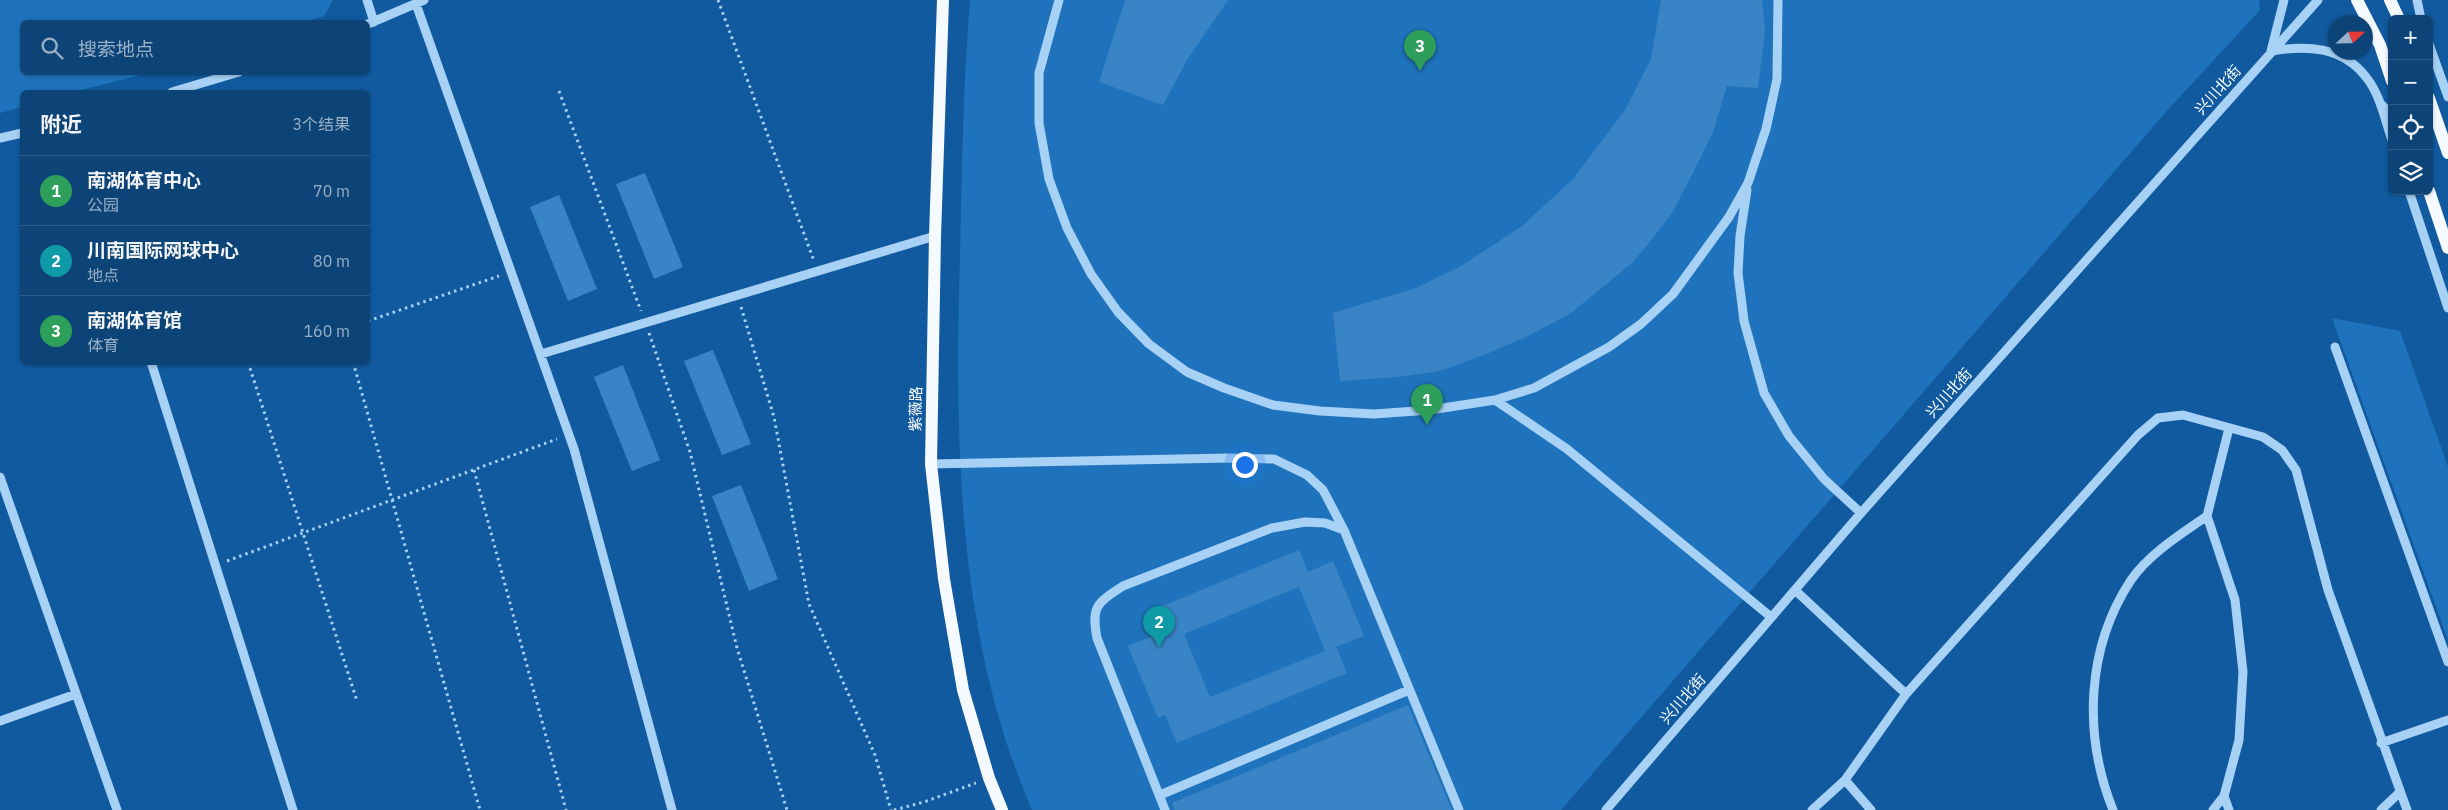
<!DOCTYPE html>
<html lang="zh">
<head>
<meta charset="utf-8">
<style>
	:root { --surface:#0d4477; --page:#1b4e7f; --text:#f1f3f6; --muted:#9ab0c6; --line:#2d5c89; --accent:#8abfa5 }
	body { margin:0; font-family:"IBM Plex Sans","Noto Sans SC",sans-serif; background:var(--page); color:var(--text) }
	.controls { position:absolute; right:15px; top:15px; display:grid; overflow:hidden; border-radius:8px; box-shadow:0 1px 4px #0004 }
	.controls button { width:45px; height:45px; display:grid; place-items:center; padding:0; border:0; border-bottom:1px solid var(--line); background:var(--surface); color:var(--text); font:25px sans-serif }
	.compass { position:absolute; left:2328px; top:15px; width:45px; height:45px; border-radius:50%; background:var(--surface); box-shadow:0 1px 4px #0004; rotate:68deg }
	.you { position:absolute; left:1244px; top:464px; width:18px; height:18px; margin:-12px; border:4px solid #fff; border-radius:50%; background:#1a73e8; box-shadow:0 0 0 8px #1a73e833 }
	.badge { display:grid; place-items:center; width:32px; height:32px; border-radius:50%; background:var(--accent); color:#fff; font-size:16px; font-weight:700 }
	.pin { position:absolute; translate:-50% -41px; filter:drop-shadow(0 1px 2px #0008) }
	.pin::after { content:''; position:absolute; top:26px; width:18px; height:15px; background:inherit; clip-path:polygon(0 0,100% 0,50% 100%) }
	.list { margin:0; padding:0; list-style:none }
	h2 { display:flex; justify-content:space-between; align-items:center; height:65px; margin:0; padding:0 20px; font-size:21px }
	h2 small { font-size:16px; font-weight:400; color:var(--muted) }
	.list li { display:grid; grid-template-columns:32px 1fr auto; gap:15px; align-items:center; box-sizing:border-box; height:70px; padding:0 20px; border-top:1px solid var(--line) }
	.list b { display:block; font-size:19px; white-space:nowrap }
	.list p { margin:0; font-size:16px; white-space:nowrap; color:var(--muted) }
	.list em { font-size:16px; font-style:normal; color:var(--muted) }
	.icon { flex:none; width:28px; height:28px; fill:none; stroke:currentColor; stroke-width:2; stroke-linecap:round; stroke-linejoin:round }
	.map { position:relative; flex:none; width:2448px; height:810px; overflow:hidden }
	.search { position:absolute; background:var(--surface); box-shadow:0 1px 4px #0004; left:20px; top:20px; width:350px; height:55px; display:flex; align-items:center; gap:12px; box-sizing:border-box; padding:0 18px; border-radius:8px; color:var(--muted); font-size:19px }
	.panel { position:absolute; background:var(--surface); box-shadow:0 1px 4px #0004; left:20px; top:90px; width:350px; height:275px; border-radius:8px }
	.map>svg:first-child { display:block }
	.green { fill:#1f73bc }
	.building { fill:#3984c6; fill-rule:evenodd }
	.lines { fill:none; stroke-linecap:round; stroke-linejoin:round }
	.path { stroke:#a7d1f5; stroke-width:3; stroke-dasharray:2.5 4; stroke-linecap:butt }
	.minor { stroke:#a7d1f5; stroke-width:9 }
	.major { stroke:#f5faff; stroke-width:12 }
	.labels { text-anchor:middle; stroke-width:5; stroke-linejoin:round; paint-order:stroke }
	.street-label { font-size:15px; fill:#fff; stroke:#115a9f }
</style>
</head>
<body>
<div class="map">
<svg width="2448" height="810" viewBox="0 0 2448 810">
	<rect width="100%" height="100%" fill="#115a9f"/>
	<!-- green -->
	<path class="green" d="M 0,0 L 333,0 L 324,16 L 305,22 L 22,22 L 22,72 L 148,73 L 74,92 L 22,92 L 22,107 L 0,113 Z
		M 970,0 L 2259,0 L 2260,10 L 2165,113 L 1561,810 L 1032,810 C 956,635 955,442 960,255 C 962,170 963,85 970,0 Z
		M 2332,318 L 2400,331 L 2448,467 L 2448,640 Z"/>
	<!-- building -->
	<path class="building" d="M 1125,0 L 1228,0 L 1187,60 L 1163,105 L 1099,82 Z
		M 1661,0 L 1762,0 L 1765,30 L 1758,88 L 1727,86 L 1713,132 L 1694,171 L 1672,213 L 1649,243 L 1632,263 L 1571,313 L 1530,335 L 1489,353 L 1440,371 L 1398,377 L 1340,381 L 1333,313 L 1416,288 L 1463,265 L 1522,226 L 1573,179 L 1625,110 L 1651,59 Z
		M 645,173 L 683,267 L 654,279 L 616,184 Z
		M 559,195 L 597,289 L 568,301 L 530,207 Z
		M 713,350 L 751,444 L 722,455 L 684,361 Z
		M 623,365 L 660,460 L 632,471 L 594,377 Z
		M 741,485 L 778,579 L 749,591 L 712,496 Z
		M 1299,550 L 1308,572 L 1333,561 L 1364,636 L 1336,647 L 1347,673 L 1177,743 L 1165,715 L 1158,718 L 1128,646 L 1169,629 L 1160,607 ZM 1299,587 L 1325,651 L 1210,697 L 1184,634 Z
		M 1408,705 L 1452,810 L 1175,810 L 1172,803 Z"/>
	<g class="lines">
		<!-- path -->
		<path class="path" d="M 718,0 L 814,261
			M 559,91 L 641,311
			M 741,307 L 774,417 L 809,604 L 875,755 L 891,810
			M 368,321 L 499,276
			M 649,333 L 690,452 L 737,648 L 787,810
			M 248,362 L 357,701
			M 353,362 L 480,810
			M 474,470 L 566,810
			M 227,561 L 557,439
			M 894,810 L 924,802 L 976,783"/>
		<!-- minor -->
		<path class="minor" d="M 367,0 L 374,22
			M 1059,0 L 1039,73 L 1039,123 L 1049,179 L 1067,228 L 1091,274 L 1118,312 L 1149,344 L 1187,372 L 1224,388 L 1273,405 L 1320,411 L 1374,414 L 1430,410 L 1495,400 L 1534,388 L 1609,347 L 1641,324 L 1673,294 L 1729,217 L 1748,183 L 1766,129 L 1777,79 L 1778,0
			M 2284,0 L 2271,51 C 2306,45 2342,46 2366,77 C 2380,94 2385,120 2392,140
			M 2417,0 L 2421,19
			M 416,4 L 574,449 L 672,810
			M 368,24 L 424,0
			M 2429,44 L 2448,97
			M 172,92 L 239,72
			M 2382,105 L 2392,116
			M 0,138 L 22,133
			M 1747,190 L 1740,236 L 1738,273 L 1744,321 L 1764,393 L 1789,436 L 1824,479 L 1861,513
			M 2409,191 L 2448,308
			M 2335,347 L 2448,662
			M 541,354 L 935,236
			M 151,362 L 293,810
			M 1495,400 L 1567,449 L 1771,617
			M 931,464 L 1229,458 L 1274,459 L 1307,475 L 1323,490 L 1344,530 L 1459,810
			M 0,477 L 117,810
			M 1795,590 L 1906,694
			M 0,721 L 76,694
			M 2381,743 L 2448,720
			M 1845,780 L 1871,810
			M 1160,795 L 1409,690
			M 2224,796 L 2229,810
			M 1165,810 L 1097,638 C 1091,606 1097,603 1123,586 L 1272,528 L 1305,522 L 1325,523 L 1344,530
			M 1606,810 L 1861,513 L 2318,0
			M 1812,810 L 1845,780 L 1906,694 L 2138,435 L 2158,418 L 2183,415 L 2263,437 L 2282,450 L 2296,470 L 2328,590 L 2407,810
			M 2113,810 C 2083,735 2086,648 2131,580 C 2149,554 2181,534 2207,516
			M 2213,810 L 2224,796 L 2239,740 L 2243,672 L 2235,600 L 2207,516 L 2229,428
			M 2381,810 L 2400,792"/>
		<!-- major -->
		<path class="major" d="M 943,0 L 935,236 L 931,464 L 944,579 L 963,690 L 989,778 L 1002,810
			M 2357,0 L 2380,45 L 2392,81
			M 2390,0 L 2399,19
			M 2429,98 L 2448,153
			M 2429,191 L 2448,248"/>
	</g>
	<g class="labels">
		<!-- street labels -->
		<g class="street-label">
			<text transform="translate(2218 90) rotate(-48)" y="5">兴川北街</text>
			<text transform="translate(1949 393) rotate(-48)" y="5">兴川北街</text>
			<text transform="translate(916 409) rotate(-89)" y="5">紫薇路</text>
			<text transform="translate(1683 699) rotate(-49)" y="5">兴川北街</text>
		</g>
	</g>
</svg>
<div class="controls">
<button>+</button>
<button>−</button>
<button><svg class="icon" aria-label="locate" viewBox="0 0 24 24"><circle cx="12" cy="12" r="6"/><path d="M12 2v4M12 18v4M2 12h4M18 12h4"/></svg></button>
<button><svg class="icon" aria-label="layers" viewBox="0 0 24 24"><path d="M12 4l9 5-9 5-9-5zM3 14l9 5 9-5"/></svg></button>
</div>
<svg class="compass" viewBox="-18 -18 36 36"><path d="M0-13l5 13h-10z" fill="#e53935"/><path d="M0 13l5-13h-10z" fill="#9ab0c6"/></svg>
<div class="you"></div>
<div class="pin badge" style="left:1427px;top:425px;background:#2e9e5b">1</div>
<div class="pin badge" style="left:1159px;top:647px;background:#0f9aa8">2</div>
<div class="pin badge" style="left:1420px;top:71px;background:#2e9e5b">3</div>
<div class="search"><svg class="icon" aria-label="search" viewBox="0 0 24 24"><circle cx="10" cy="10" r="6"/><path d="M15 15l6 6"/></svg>搜索地点</div>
<section class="panel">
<h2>附近<small>3个结果</small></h2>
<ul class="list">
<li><span class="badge" style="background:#2e9e5b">1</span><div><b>南湖体育中心</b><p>公园</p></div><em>70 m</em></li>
<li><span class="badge" style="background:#0f9aa8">2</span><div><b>川南国际网球中心</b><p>地点</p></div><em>80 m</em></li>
<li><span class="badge" style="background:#2e9e5b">3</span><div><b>南湖体育馆</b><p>体育</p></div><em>160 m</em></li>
</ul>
</section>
</div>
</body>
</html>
